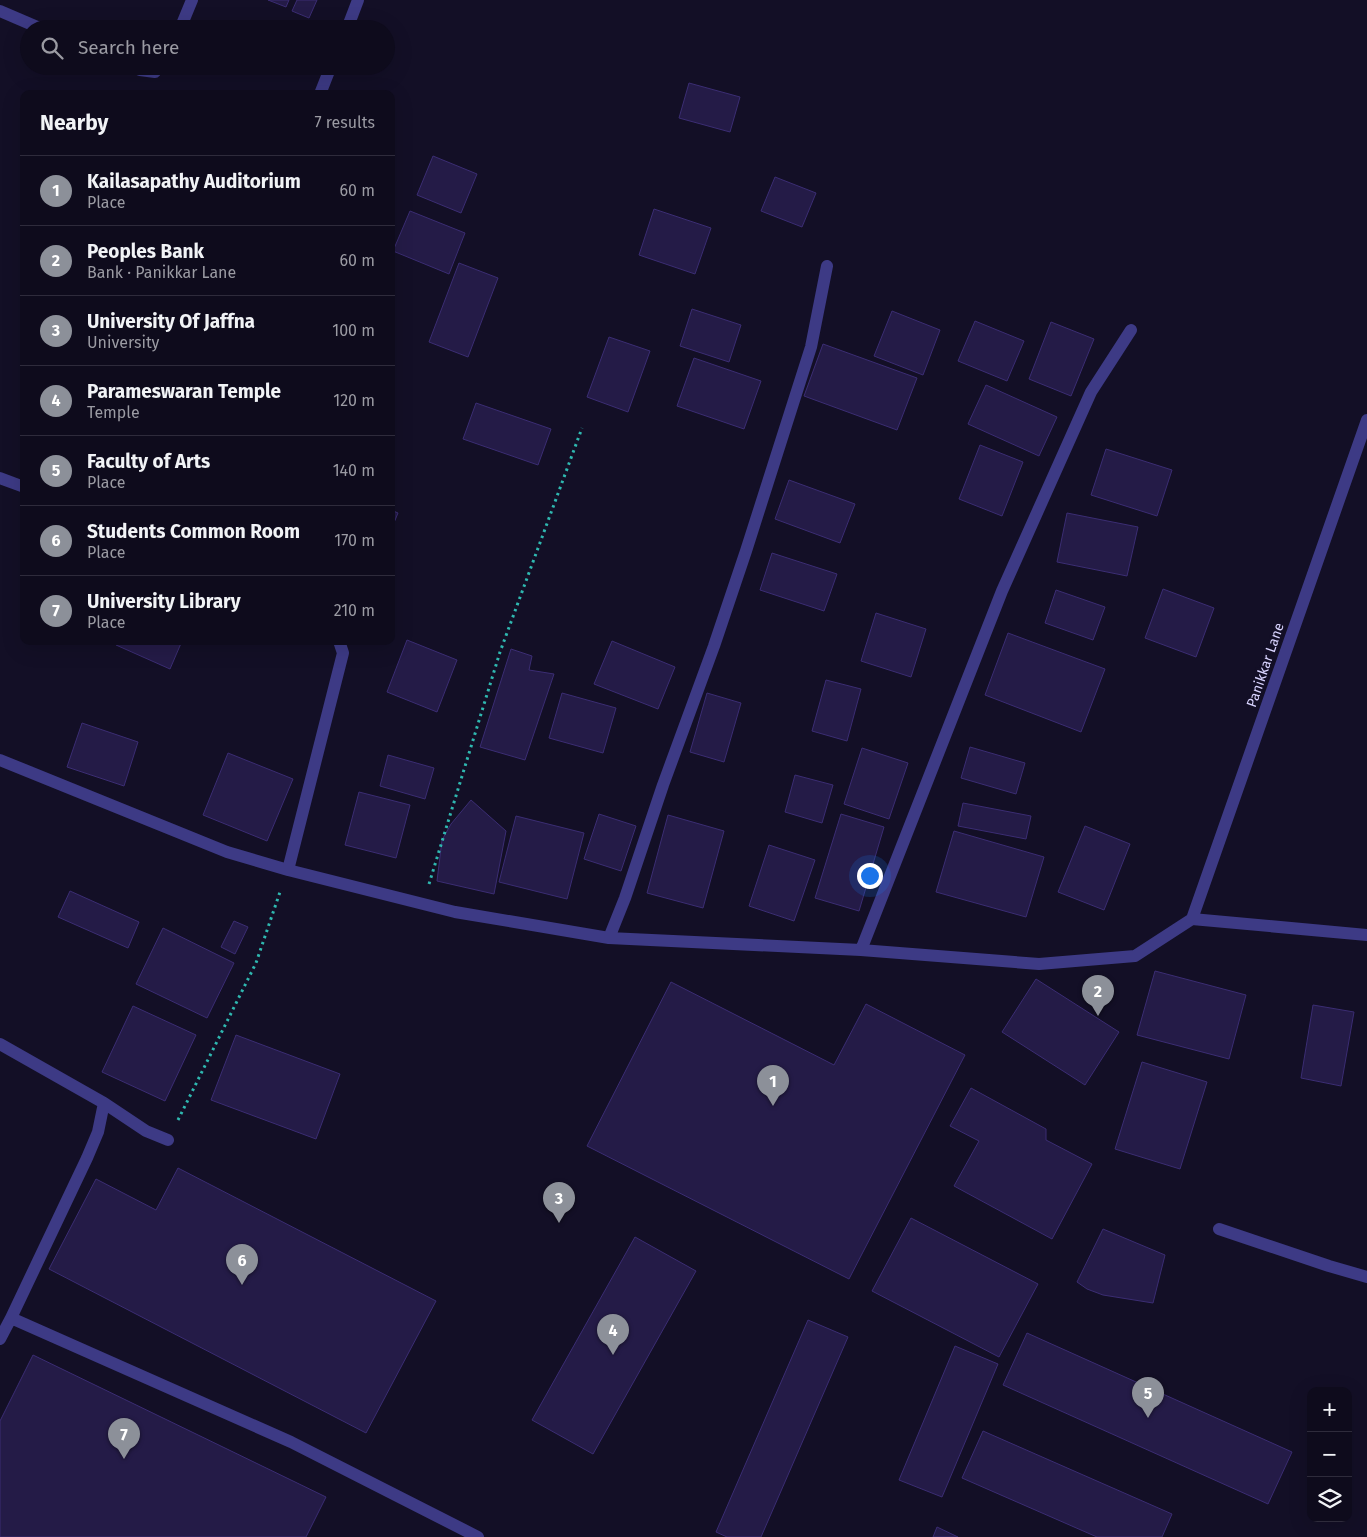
<!DOCTYPE html>
<html lang="en">
<head>
<meta charset="utf-8">
<style>
	:root { --surface:#0e0b1c; --page:#171425; --text:#f1f3f6; --muted:#9b9ba3; --line:#2e2b3b; --accent:#8c9099 }
	body { margin:0; font-family:"Fira Sans",sans-serif; background:var(--page); color:var(--text) }
	.controls { position:absolute; right:15px; bottom:15px; display:grid; overflow:hidden; border-radius:10px; box-shadow:0 5px 20px #0002 }
	.controls button { width:45px; height:45px; display:grid; place-items:center; padding:0; border:0; border-bottom:1px solid var(--line); background:var(--surface); color:var(--text); font:25px sans-serif }
	.you { position:absolute; left:869px; top:875px; width:18px; height:18px; margin:-12px; border:4px solid #fff; border-radius:50%; background:#1a73e8; box-shadow:0 0 0 8px #1a73e833 }
	.badge { display:grid; place-items:center; width:32px; height:32px; border-radius:50%; background:var(--accent); color:#fff; font-size:16px; font-weight:700 }
	.pin { position:absolute; translate:-50% -41px; filter:drop-shadow(0 1px 2px #0008) }
	.pin::after { content:''; position:absolute; top:26px; width:18px; height:15px; background:inherit; clip-path:polygon(0 0,100% 0,50% 100%) }
	.list { margin:0; padding:0; list-style:none }
	h2 { display:flex; justify-content:space-between; align-items:center; height:65px; margin:0; padding:0 20px; font-size:21px }
	h2 small { font-size:16px; font-weight:400; color:var(--muted) }
	.list li { display:grid; grid-template-columns:32px 1fr auto; gap:15px; align-items:center; box-sizing:border-box; height:70px; padding:0 20px; border-top:1px solid var(--line) }
	.list b { display:block; font-size:19px; white-space:nowrap }
	.list p { margin:0; font-size:16px; white-space:nowrap; color:var(--muted) }
	.list em { font-size:16px; font-style:normal; color:var(--muted) }
	.icon { flex:none; width:28px; height:28px; fill:none; stroke:currentColor; stroke-width:2; stroke-linecap:round; stroke-linejoin:round }
	.map { position:relative; flex:none; width:1367px; height:1537px; overflow:hidden }
	.search { position:absolute; background:var(--surface); box-shadow:0 5px 20px #0002; left:20px; top:20px; width:375px; height:55px; display:flex; align-items:center; gap:12px; box-sizing:border-box; padding:0 18px; border-radius:28px; color:var(--muted); font-size:19px }
	.panel { position:absolute; background:var(--surface); box-shadow:0 5px 20px #0002; left:20px; top:90px; width:375px; height:555px; border-radius:10px }
	.map>svg:first-child { display:block }
	.building { fill:#241b47; stroke:#3b2d73 }
	.lines { fill:none; stroke-linecap:round; stroke-linejoin:round }
	.path { stroke:#2fb8b0; stroke-width:3; stroke-dasharray:2.5 4; stroke-linecap:butt }
	.minor { stroke:#3d3a85; stroke-width:12 }
	.labels { text-anchor:middle; stroke-width:5; stroke-linejoin:round; paint-order:stroke }
	.street-label { font-size:14px; fill:#d9d4ff; stroke:#130f26 }
</style>
</head>
<body>
<div class="map">
<svg width="1367" height="1537" viewBox="0 0 1367 1537">
	<rect width="100%" height="100%" fill="#130f26"/>
	<!-- building -->
	<path class="building" d="M 268,0 L 289,0 L 286,7 Z
		M 297,0 L 317,0 L 309,18 L 292,11 Z
		M 689,83 L 740,97 L 730,132 L 679,118 Z
		M 433,156 L 477,174 L 461,213 L 417,195 Z
		M 775,177 L 816,193 L 802,227 L 761,211 Z
		M 654,209 L 711,228 L 695,274 L 639,255 Z
		M 410,211 L 465,233 L 449,274 L 393,251 Z
		M 459,263 L 498,278 L 468,357 L 429,342 Z
		M 692,309 L 741,325 L 729,362 L 680,346 Z
		M 892,311 L 940,330 L 923,375 L 874,356 Z
		M 975,321 L 1024,341 L 1007,381 L 958,361 Z
		M 1051,322 L 1094,339 L 1071,396 L 1029,379 Z
		M 609,337 L 650,351 L 628,412 L 587,397 Z
		M 823,344 L 917,378 L 897,430 L 804,396 Z
		M 694,358 L 761,381 L 744,429 L 677,406 Z
		M 986,385 L 1057,417 L 1039,456 L 968,424 Z
		M 476,403 L 551,429 L 538,465 L 463,439 Z
		M 980,445 L 1023,462 L 1002,516 L 959,499 Z
		M 1106,449 L 1172,470 L 1157,516 L 1091,495 Z
		M 789,480 L 855,504 L 840,543 L 775,519 Z
		M 391,510 L 398,513 L 391,530 Z
		M 1067,513 L 1138,527 L 1127,576 L 1057,562 Z
		M 772,553 L 837,574 L 824,611 L 760,590 Z
		M 1163,589 L 1214,608 L 1196,657 L 1145,638 Z
		M 1056,590 L 1105,607 L 1093,640 L 1045,623 Z
		M 876,613 L 926,629 L 911,677 L 861,661 Z
		M 1008,633 L 1105,669 L 1081,732 L 985,695 Z
		M 407,640 L 457,660 L 437,712 L 387,692 Z
		M 118,641 L 182,641 L 170,669 L 116,645 Z
		M 612,641 L 675,667 L 658,709 L 594,684 Z
		M 511,649 L 532,656 L 529,670 L 554,674 L 525,760 L 480,747 Z
		M 826,680 L 861,689 L 847,741 L 812,731 Z
		M 562,693 L 616,708 L 603,753 L 549,738 Z
		M 707,693 L 741,703 L 724,762 L 690,752 Z
		M 82,723 L 138,742 L 124,786 L 67,767 Z
		M 970,747 L 1025,763 L 1016,794 L 961,778 Z
		M 862,748 L 908,763 L 889,819 L 844,804 Z
		M 228,753 L 293,779 L 267,841 L 203,815 Z
		M 388,755 L 434,768 L 425,799 L 380,786 Z
		M 795,775 L 833,785 L 822,823 L 785,812 Z
		M 359,792 L 410,805 L 396,858 L 345,845 Z
		M 471,800 L 506,831 L 494,894 L 437,881 L 442,840 L 451,824 Z
		M 963,803 L 1031,816 L 1026,839 L 958,826 Z
		M 599,814 L 636,826 L 621,871 L 584,859 Z
		M 841,814 L 884,827 L 859,911 L 815,898 Z
		M 668,815 L 724,831 L 703,908 L 647,893 Z
		M 516,816 L 584,833 L 567,899 L 499,882 Z
		M 1085,826 L 1130,844 L 1104,910 L 1058,892 Z
		M 954,831 L 1044,857 L 1026,917 L 936,892 Z
		M 769,845 L 815,860 L 794,921 L 749,906 Z
		M 70,891 L 139,922 L 128,948 L 58,917 Z
		M 234,921 L 248,927 L 235,954 L 221,947 Z
		M 163,928 L 234,963 L 207,1018 L 136,984 Z
		M 1155,971 L 1246,995 L 1229,1059 L 1137,1035 Z
		M 1036,979 L 1119,1032 L 1085,1085 L 1002,1032 Z
		M 671,982 L 834,1065 L 866,1004 L 965,1055 L 849,1279 L 587,1146 Z
		M 1313,1005 L 1354,1012 L 1341,1086 L 1301,1078 Z
		M 133,1006 L 196,1035 L 165,1101 L 102,1072 Z
		M 236,1035 L 340,1074 L 316,1139 L 211,1100 Z
		M 1142,1062 L 1207,1082 L 1180,1169 L 1115,1149 Z
		M 971,1088 L 1046,1129 L 1046,1140 L 1092,1164 L 1052,1239 L 954,1186 L 979,1141 L 950,1126 Z
		M 178,1168 L 436,1301 L 366,1433 L 49,1269 L 96,1179 L 156,1210 Z
		M 911,1218 L 1038,1284 L 999,1357 L 872,1291 Z
		M 1103,1229 L 1165,1255 L 1153,1303 L 1103,1295 L 1087,1289 L 1077,1282 Z
		M 635,1237 L 696,1271 L 593,1454 L 532,1420 Z
		M 808,1320 L 848,1337 L 761,1537 L 727,1537 L 716,1532 Z
		M 1027,1333 L 1292,1452 L 1268,1504 L 1003,1385 Z
		M 955,1346 L 998,1364 L 942,1497 L 899,1480 Z
		M 33,1355 L 326,1497 L 306,1537 L 0,1537 L 0,1421 Z
		M 983,1431 L 1172,1514 L 1162,1537 L 1097,1537 L 962,1478 Z
		M 937,1527 L 958,1537 L 933,1537 Z"/>
	<g class="lines">
		<!-- path -->
		<path class="path" d="M 429,884 L 500,652 L 582,428
			M 178,1120 L 256,963 L 281,889"/>
		<!-- minor -->
		<path class="minor" d="M 0,11 L 42,29
			M 180,29 L 192,0
			M 347,29 L 358,0
			M 130,66 L 140,70 L 155,72 L 160,66
			M 320,94 L 331,66
			M 0,478 L 24,487
			M 339,641 L 343,653 L 288,870 L 455,912 L 609,938 L 861,950 L 1039,964 L 1135,956 L 1192,919 L 1367,935
			M 0,760 L 227,852 L 288,870
			M 1192,919 L 1367,420
			M 609,938 L 625,898 L 663,785 L 714,646 L 746,551 L 811,347 L 827,266
			M 861,950 L 1002,591 L 1091,392 L 1131,330
			M 0,1044 L 104,1103 L 98,1132 L 87,1158 L 11,1318
			M 104,1103 L 146,1131 L 168,1140
			M 1219,1229 L 1329,1266 L 1367,1277
			M 0,1339 L 11,1318 L 291,1442 L 478,1537"/>
	</g>
	<g class="labels">
		<!-- street labels -->
		<g class="street-label">
			<text transform="translate(1265 665) rotate(-71)" y="5">Panikkar Lane</text>
		</g>
	</g>
</svg>
<div class="controls">
<button>+</button>
<button>−</button>
<button><svg class="icon" aria-label="layers" viewBox="0 0 24 24"><path d="M12 4l9 5-9 5-9-5zM3 14l9 5 9-5"/></svg></button>
</div>
<div class="you"></div>
<div class="pin badge" style="left:773px;top:1106px">1</div>
<div class="pin badge" style="left:1098px;top:1016px">2</div>
<div class="pin badge" style="left:559px;top:1223px">3</div>
<div class="pin badge" style="left:613px;top:1355px">4</div>
<div class="pin badge" style="left:1148px;top:1418px">5</div>
<div class="pin badge" style="left:242px;top:1285px">6</div>
<div class="pin badge" style="left:124px;top:1459px">7</div>
<div class="search"><svg class="icon" aria-label="search" viewBox="0 0 24 24"><circle cx="10" cy="10" r="6"/><path d="M15 15l6 6"/></svg>Search here</div>
<section class="panel">
<h2>Nearby<small>7 results</small></h2>
<ul class="list">
<li><span class="badge">1</span><div><b>Kailasapathy Auditorium</b><p>Place</p></div><em>60 m</em></li>
<li><span class="badge">2</span><div><b>Peoples Bank</b><p>Bank · Panikkar Lane</p></div><em>60 m</em></li>
<li><span class="badge">3</span><div><b>University Of Jaffna</b><p>University</p></div><em>100 m</em></li>
<li><span class="badge">4</span><div><b>Parameswaran Temple</b><p>Temple</p></div><em>120 m</em></li>
<li><span class="badge">5</span><div><b>Faculty of Arts</b><p>Place</p></div><em>140 m</em></li>
<li><span class="badge">6</span><div><b>Students Common Room</b><p>Place</p></div><em>170 m</em></li>
<li><span class="badge">7</span><div><b>University Library</b><p>Place</p></div><em>210 m</em></li>
</ul>
</section>
</div>
</body>
</html>
